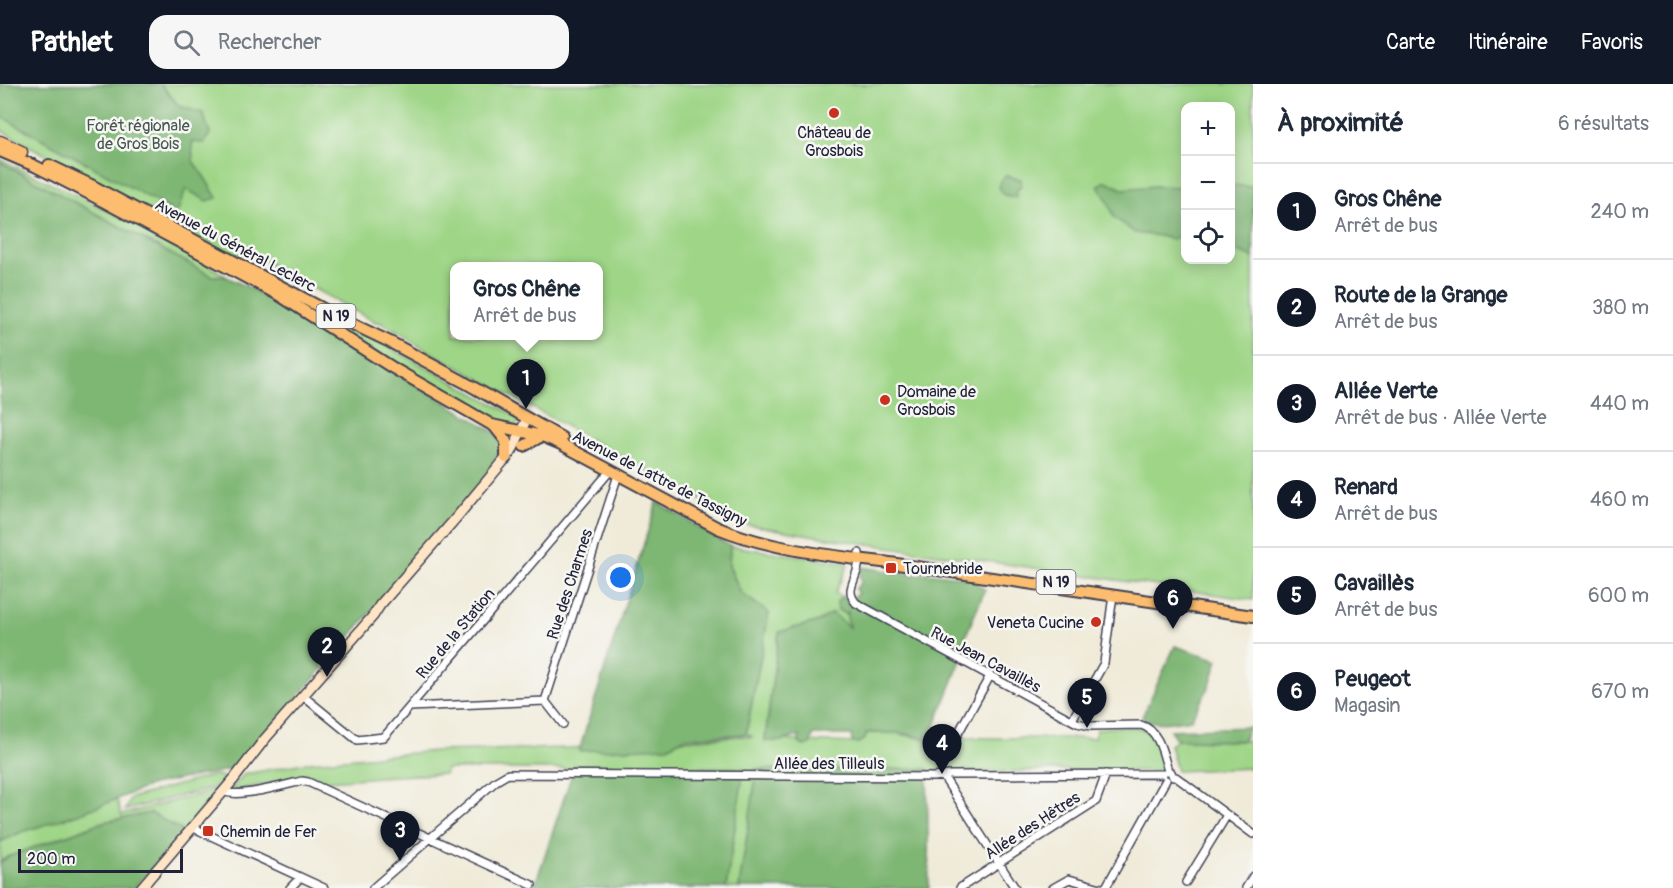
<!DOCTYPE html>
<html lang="fr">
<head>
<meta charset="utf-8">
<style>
	:root { --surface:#fff; --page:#f6f6f7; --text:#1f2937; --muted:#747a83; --line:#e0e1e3; --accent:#111827 }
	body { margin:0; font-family:Pangolin,sans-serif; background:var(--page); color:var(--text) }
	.controls { position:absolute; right:18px; top:18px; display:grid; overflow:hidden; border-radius:12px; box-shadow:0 3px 15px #0003 }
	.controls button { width:54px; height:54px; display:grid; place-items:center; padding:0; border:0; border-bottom:2px solid var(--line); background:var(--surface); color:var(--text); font:30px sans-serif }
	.scale { position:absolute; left:18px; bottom:15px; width:165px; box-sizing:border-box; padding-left:6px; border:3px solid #22223b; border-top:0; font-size:16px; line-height:21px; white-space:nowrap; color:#22223b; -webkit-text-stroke:4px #f6f6f2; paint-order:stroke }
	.you { position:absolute; left:621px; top:494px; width:21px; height:21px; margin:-15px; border:4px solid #fff; border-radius:50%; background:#1a73e8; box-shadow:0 0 0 9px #1a73e833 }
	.badge { display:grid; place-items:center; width:39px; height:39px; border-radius:50%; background:var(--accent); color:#fff; font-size:20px; font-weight:700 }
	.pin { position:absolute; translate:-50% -50px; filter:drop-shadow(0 2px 3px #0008) }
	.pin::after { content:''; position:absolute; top:32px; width:21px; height:18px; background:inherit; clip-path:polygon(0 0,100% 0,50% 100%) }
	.popup { position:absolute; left:450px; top:178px; width:153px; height:78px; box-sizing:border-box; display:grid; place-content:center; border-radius:12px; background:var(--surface); filter:drop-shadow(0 2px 4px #0005); font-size:20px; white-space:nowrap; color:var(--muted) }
	.popup b { font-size:22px; color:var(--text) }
	.popup::after { content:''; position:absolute; left:50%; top:100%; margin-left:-12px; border:12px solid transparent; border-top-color:var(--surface) }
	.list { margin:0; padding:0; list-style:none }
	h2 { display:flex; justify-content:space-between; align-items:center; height:78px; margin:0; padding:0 24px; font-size:26px }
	h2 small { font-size:20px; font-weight:400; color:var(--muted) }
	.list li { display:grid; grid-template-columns:39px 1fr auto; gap:18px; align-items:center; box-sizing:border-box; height:96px; padding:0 24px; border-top:2px solid var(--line) }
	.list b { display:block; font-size:22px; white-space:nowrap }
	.list p { margin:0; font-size:20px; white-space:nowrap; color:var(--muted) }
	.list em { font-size:20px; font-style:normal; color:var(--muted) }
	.icon { flex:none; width:33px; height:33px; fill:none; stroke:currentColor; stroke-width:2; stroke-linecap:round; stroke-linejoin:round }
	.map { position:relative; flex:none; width:1253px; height:804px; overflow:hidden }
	header { display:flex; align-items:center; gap:36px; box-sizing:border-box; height:84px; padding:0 30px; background:var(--accent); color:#fff }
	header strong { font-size:28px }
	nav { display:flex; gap:33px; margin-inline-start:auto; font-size:21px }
	.search { width:420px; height:54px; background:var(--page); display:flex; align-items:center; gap:15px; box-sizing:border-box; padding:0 21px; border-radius:18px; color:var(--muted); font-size:22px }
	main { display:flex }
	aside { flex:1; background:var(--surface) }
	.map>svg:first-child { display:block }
	.green { fill:#9ed586; stroke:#607c60; stroke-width:1.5; fill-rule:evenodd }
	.forest { fill:#7eb673; stroke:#506c57; stroke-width:1.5 }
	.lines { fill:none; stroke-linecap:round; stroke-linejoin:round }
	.street-casing { stroke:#414053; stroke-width:10 }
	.secondary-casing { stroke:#414053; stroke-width:12 }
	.primary-casing { stroke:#414053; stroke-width:14 }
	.highway-casing { stroke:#414053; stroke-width:15 }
	.street { stroke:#fff; stroke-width:7 }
	.secondary { stroke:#fee5c5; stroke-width:9 }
	.primary { stroke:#fcbd6f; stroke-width:10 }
	.highway { stroke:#fcbd6f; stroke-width:12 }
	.poi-dot { fill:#c8321e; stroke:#f6f6f2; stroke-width:2 }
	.labels { text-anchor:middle; stroke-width:5; stroke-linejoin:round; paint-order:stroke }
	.shield { fill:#f6f6f2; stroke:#626272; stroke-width:1.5 }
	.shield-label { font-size:15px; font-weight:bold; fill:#22223b }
	.park-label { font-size:16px; fill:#475852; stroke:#f6f6f2 }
	.poi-label { font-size:16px; fill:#22223b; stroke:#f6f6f2; text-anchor:start }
	.street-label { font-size:16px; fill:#22223b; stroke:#f6f6f2 }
</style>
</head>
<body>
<header>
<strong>Pathlet</strong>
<div class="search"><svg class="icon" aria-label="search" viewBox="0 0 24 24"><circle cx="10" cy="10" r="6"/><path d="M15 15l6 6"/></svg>Rechercher</div>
<nav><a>Carte</a><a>Itinéraire</a><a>Favoris</a></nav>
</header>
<main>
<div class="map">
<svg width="1253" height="804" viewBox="0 0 1253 804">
	<rect width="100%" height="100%" fill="#f6f6f2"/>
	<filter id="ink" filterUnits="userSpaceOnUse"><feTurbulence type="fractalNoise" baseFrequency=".0167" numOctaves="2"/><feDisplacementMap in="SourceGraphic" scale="12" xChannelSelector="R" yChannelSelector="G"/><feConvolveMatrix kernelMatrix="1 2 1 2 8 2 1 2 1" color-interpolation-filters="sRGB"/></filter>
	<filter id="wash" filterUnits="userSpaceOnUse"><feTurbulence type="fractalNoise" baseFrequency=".008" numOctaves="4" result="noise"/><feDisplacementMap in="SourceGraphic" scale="24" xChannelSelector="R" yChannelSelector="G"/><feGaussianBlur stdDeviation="1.35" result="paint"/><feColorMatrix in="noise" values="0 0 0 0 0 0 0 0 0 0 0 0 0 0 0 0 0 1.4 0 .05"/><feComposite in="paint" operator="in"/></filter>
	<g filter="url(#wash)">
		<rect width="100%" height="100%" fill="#f0ebd9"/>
		<!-- green -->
		<path class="green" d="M 0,0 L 1253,0 L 1253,516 L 827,454 L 745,440 L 410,257 L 407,253 L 379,238 L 375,238 L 247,168 L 244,172 L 220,166 L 0,46 ZM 1186,22 L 1230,22 L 1230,176 L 1186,176 ZM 454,182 L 598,182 L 598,252 L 454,252 Z
			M 0,75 C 77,112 156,147 227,193 L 212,192 L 0,78 Z
			M 272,202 L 365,250 L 520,334 L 516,343 L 502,339 L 385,276 Z
			M 730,462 L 841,478 L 848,481 L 835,509 L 842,513 L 837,518 L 849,527 L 850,544 L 832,529 L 820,537 L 779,548 L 765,654 L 796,657 L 858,659 L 867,649 L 897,649 L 927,656 L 969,654 L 1094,654 L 1097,645 C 1114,644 1145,636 1155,656 C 1159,664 1161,674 1165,683 L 1161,687 L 1051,686 L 1001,688 L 754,685 L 757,686 L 739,804 L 726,804 L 743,685 L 446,685 L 445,690 L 393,692 L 315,698 L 301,694 L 235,706 L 232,704 L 245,689 L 251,689 L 310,678 L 435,667 L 571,664 L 741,652 L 753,653 L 746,650 L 769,529 L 741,509 L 729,482 Z
			M 1177,656 L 1253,657 L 1253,684 L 1177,687 L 1170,661 Z
			M 214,691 L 221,692 L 225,696 L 215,703 L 125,726 L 131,714 Z
			M 218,705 L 184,748 L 150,729 L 103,738 L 8,773 L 0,778 L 0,758 L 19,749 L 117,715 L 121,731 Z"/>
		<!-- forest -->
		<path class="forest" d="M 0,0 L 161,0 L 179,22 L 203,29 L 210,50 L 204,59 L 192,58 L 193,77 L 205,94 L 217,114 L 207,117 L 186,105 L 177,129 L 0,32 Z
			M 0,78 L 212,192 L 227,193 L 282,220 L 493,347 L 502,356 L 504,364 L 478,403 L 237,684 L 152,701 L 81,729 L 19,749 L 0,758 Z
			M 1006,92 L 1021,95 L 1021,101 L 1016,108 L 1017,110 L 1016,113 L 1004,111 L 999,103 L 1000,97 Z
			M 1106,97 L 1122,105 L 1156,102 L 1185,103 L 1185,156 L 1178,152 L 1172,156 L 1161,152 L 1135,149 L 1114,133 L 1108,117 L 1098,102 Z
			M 1231,101 L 1253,103 L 1253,174 L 1231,165 Z
			M 657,418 L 730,462 L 729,482 L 741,509 L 769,529 L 746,650 L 684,654 L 668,663 L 579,667 Z
			M 862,483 L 915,491 L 925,489 L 969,494 L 985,506 L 958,570 L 961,576 L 930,654 L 897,649 L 867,649 L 865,655 L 858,659 L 852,658 L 851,651 L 813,651 L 810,660 L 804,662 L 799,659 L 799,652 L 782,657 L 765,657 L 779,548 L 820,537 L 832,529 L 849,543 L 847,533 L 848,528 L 845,530 L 838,526 L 837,518 L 842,513 C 849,516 852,516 858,509 L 855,505 L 861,499 L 860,492 Z
			M 1175,562 L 1218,576 L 1209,603 L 1191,635 C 1176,637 1154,643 1142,633 Z
			M 1249,643 L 1243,657 L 1177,656 L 1170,646 Z
			M 575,681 L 744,684 L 726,804 L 534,804 Z
			M 927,685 L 929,804 L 739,804 L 757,686 Z
			M 151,729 L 184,748 L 134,804 L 0,804 L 0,778 L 8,773 L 103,738 Z"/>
	</g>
	<g filter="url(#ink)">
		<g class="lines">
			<!-- street casing -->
			<g class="street-casing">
				<path id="street" d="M 859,469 C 859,476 859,483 856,490 C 852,502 847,508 856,519 L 1077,639 L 1090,642 L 1141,641 C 1159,646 1163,670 1168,687 L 1171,688 L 1173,693 L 1176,693 L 1253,750
					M 303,612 L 357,656 L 384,653 L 610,387
					M 545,617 L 618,391
					M 545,617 L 563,640
					M 410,623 L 545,617
					M 1072,636 L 1104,579 L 1113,511
					M 956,653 L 990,592
					M 943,692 L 1015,804
					M 223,707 C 237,715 285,701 302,697 L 308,698 L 532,801
					M 191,744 L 196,745 L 324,804
					M 1186,798 L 1227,731
					M 290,804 L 300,794
					M 373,804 L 496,697 L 508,690 L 934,693 L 950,691 L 1163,690
					M 960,804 L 1096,717 L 1106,690
					M 1053,804 L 1069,795 L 1101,804
					M 1103,804 L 1106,803 L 1166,696
					M 1246,804 L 1253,792"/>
			</g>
			<!-- secondary casing -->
			<g class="secondary-casing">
				<path id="secondary" d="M 141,804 L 234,695 L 264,656 L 373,532 L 380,521 L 456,434 L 512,367 L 527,334"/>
			</g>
			<!-- primary casing -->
			<g class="primary-casing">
				<path id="primary" d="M 0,67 L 35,82 L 82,106 L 279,211 L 393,284 L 492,341 L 542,352 L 561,360 L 718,444 C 772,466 832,472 890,479 L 1253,532
					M 49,81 L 89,100 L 342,235 L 390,258 L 464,298 L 562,354
					M 495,343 L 506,357 L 506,374
					M 524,362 L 542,352"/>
			</g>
			<!-- highway casing -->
			<g class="highway-casing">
				<path id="highway" d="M 0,58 L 21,68"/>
			</g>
			<!-- street -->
			<use href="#street" class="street"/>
			<!-- secondary -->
			<use href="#secondary" class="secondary"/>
			<!-- primary -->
			<use href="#primary" class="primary"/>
			<!-- highway -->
			<use href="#highway" class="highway"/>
		</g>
	</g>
	<!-- markers -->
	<g class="poi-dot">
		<circle cx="834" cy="29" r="6"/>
		<circle cx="885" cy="316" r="6"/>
		<rect x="885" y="478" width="12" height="12" rx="3"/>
		<circle cx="1096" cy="538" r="6"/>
		<rect x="202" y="741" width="12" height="12" rx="3"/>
	</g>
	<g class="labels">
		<!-- shield labels -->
		<g class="shield">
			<rect x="316.5" y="220" width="39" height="24" rx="4.5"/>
			<rect x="1036.5" y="486" width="39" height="24" rx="4.5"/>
		</g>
		<g class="shield-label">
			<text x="336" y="237">N 19</text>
			<text x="1056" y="503">N 19</text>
		</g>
		<!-- park labels -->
		<g class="park-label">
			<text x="138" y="47">Forêt régionale<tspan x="138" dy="18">de Gros Bois</tspan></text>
		</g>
		<!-- poi labels -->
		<g class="poi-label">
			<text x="834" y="54" text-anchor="middle">Château de<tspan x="834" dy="18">Grosbois</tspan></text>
			<text x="897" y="313">Domaine de<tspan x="897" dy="18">Grosbois</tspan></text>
			<text x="903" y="490">Tournebride</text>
			<text x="1084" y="544" text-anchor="end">Veneta Cucine</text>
			<text x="220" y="753">Chemin de Fer</text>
		</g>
		<!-- street labels -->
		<g class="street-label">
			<text transform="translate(236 161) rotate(28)" y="6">Avenue du Général Leclerc</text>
			<text transform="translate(660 394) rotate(27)" y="6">Avenue de Lattre de Tassigny</text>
			<text transform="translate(569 500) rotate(-72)" y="6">Rue des Charmes</text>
			<text transform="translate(455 549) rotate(-50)" y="6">Rue de la Station</text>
			<text transform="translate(986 575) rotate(28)" y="6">Rue Jean Cavaillès</text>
			<text x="829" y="685">Allée des Tilleuls</text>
			<text transform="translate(1032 741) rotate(-33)" y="6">Allée des Hêtres</text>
		</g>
	</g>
</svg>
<div class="controls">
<button>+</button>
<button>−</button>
<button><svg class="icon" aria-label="locate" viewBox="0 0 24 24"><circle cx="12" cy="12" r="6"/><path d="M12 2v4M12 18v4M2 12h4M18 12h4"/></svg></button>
</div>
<div class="scale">200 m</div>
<div class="you"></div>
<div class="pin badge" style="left:526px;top:325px">1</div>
<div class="popup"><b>Gros Chêne</b>Arrêt de bus</div>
<div class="pin badge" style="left:327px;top:593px">2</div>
<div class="pin badge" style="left:400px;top:777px">3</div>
<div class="pin badge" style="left:942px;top:690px">4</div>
<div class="pin badge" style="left:1087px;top:644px">5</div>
<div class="pin badge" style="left:1173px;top:545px">6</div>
</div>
<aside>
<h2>À proximité<small>6 résultats</small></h2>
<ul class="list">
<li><span class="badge">1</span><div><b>Gros Chêne</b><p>Arrêt de bus</p></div><em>240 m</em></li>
<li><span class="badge">2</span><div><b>Route de la Grange</b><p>Arrêt de bus</p></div><em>380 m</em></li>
<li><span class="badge">3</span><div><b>Allée Verte</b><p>Arrêt de bus · Allée Verte</p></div><em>440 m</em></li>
<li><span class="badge">4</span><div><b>Renard</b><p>Arrêt de bus</p></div><em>460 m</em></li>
<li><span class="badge">5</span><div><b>Cavaillès</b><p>Arrêt de bus</p></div><em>600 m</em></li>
<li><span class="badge">6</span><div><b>Peugeot</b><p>Magasin</p></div><em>670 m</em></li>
</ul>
</aside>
</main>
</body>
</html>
